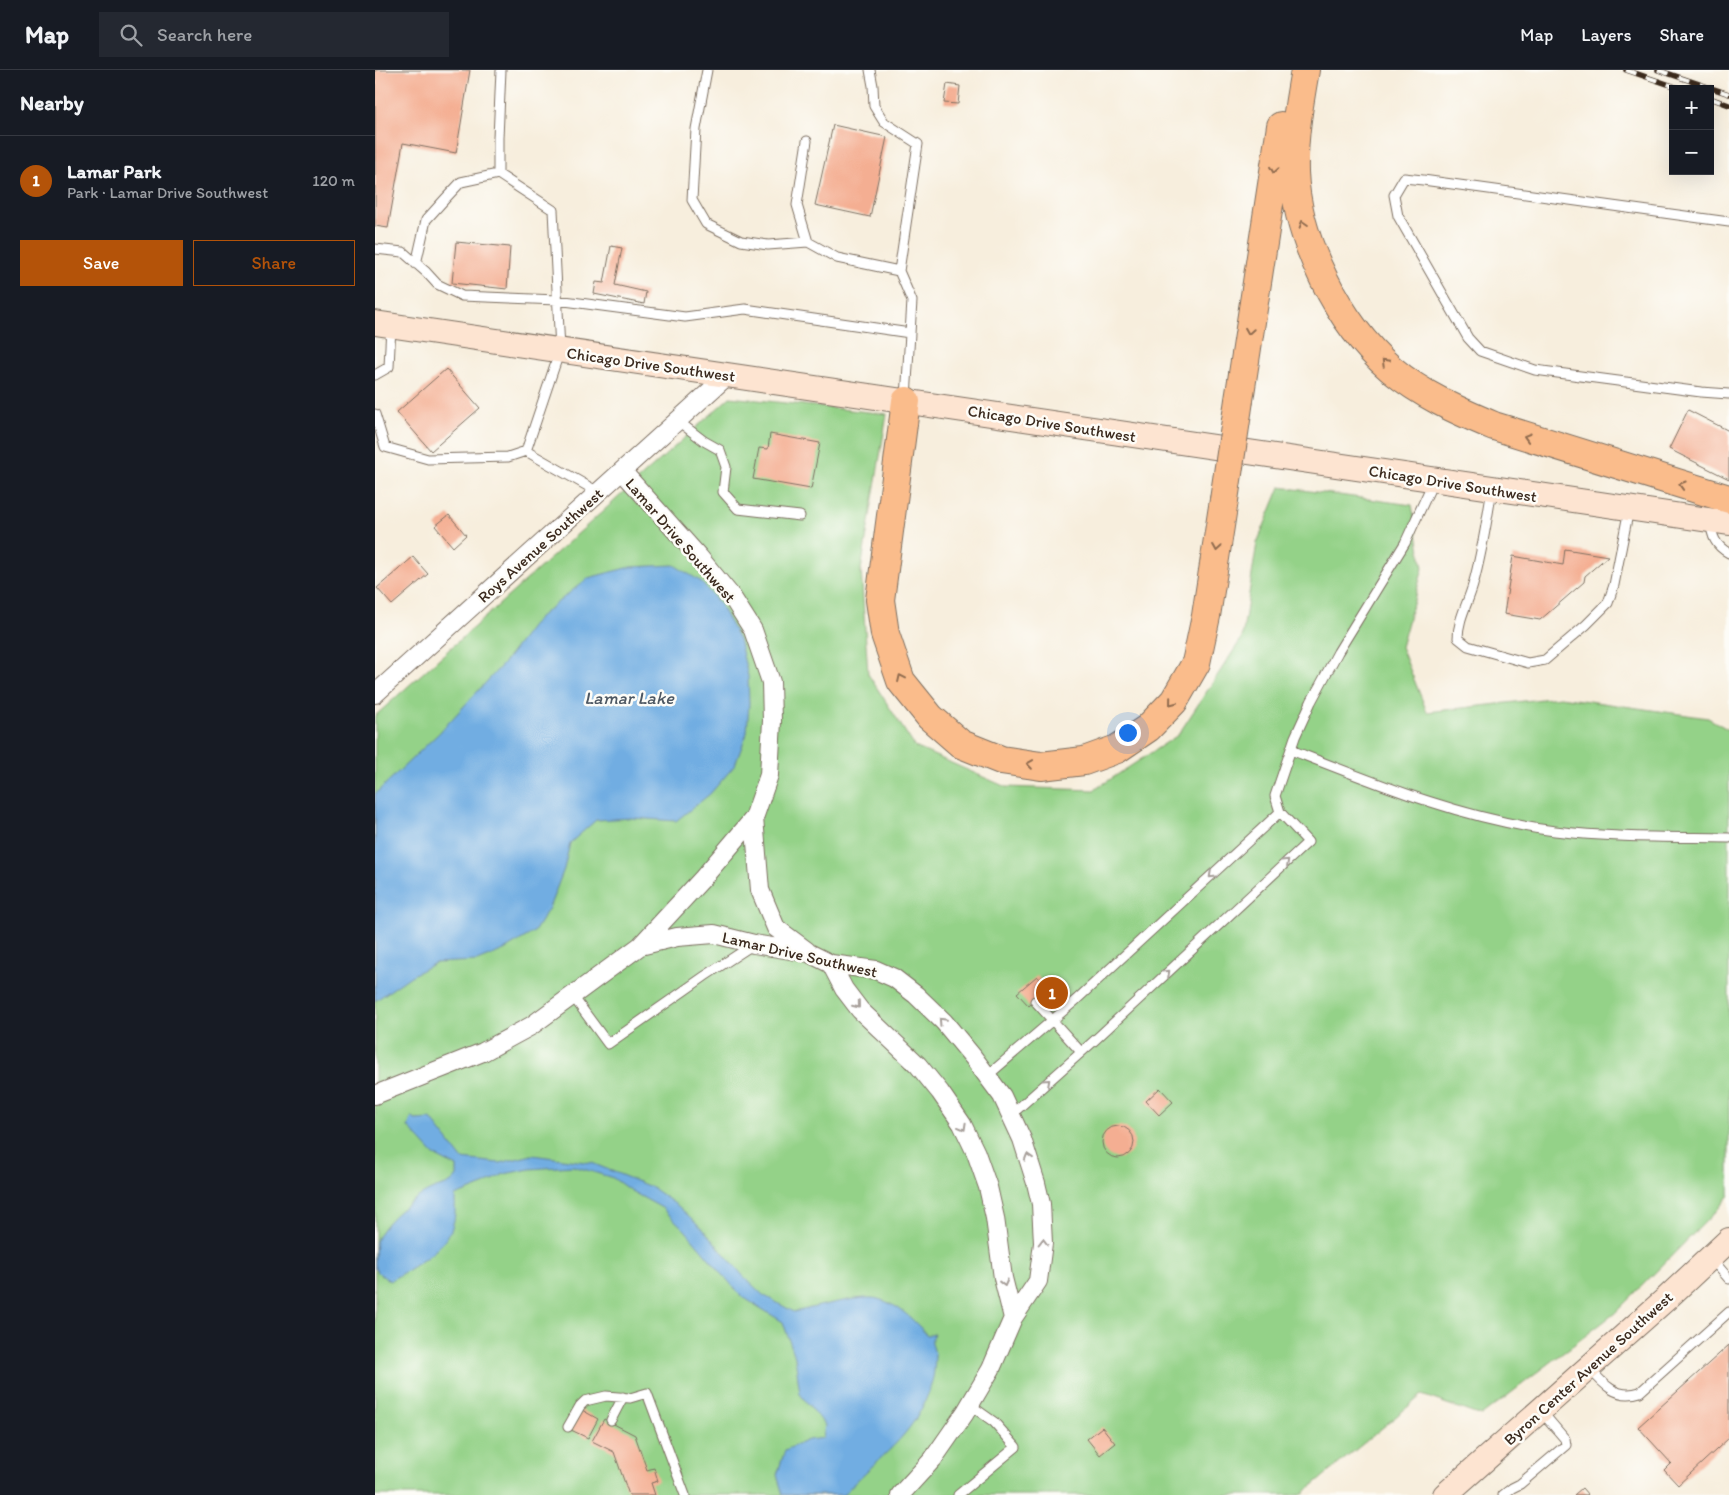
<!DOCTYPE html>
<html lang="en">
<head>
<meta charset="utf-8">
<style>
	:root { --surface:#171b24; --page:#242831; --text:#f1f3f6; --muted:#9ea1a6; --line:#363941; --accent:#b45309 }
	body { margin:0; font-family:Itim,sans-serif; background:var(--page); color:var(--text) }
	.controls { position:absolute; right:15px; top:15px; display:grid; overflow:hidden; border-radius:0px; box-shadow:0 5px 20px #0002 }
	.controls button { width:45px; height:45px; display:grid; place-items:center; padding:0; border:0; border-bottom:1px solid var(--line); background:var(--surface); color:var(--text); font:25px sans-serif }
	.you { position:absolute; left:752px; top:662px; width:18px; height:18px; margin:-12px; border:4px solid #fff; border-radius:50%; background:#1a73e8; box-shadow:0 0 0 8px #1a73e833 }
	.badge { display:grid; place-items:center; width:32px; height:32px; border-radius:50%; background:var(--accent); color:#fff; font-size:16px; font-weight:700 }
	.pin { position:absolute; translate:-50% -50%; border:2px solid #fff; box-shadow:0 1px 5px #0006 }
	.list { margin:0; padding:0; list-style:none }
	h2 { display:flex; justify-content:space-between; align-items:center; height:65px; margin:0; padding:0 20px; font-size:21px }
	h2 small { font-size:16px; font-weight:400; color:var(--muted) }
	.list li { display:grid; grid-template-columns:32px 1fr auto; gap:15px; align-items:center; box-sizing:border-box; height:90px; padding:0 20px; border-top:1px solid var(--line) }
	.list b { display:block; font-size:19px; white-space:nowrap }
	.list p { margin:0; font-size:16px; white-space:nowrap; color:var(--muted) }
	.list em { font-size:16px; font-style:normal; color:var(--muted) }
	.actions { display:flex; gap:10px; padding:15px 20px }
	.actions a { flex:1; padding:11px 0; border:1px solid var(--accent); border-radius:0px; text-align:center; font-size:18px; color:var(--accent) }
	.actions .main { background:var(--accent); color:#fff }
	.icon { flex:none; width:28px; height:28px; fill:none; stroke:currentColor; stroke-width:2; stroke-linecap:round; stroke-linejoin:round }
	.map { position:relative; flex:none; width:1354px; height:1425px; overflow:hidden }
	header { display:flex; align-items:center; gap:30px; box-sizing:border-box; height:70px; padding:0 25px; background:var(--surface); border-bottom:1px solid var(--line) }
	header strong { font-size:24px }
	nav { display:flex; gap:28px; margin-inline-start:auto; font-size:18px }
	.search { width:350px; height:45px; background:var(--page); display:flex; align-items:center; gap:12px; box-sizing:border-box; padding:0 18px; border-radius:0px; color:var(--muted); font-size:19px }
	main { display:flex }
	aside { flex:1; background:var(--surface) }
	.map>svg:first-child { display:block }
	.green { fill:#94d288; stroke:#687e53 }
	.water { fill:#71ade2; stroke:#566c80 }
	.building { fill:#f4ae92 }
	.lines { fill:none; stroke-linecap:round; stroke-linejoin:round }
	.lane-casing { stroke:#7d6f61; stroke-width:11 }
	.street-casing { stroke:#7d6f61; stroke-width:20 }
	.secondary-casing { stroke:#7d6f61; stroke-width:26 }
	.highway-casing { stroke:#7d6f61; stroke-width:30 }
	.lane { stroke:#fff; stroke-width:9 }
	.street { stroke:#fff; stroke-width:18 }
	.secondary { stroke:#fde4d1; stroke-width:24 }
	.highway { stroke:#fabc8b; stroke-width:28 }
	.rail-casing { stroke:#3b2a1e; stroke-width:5.5 }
	.rail { stroke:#fdfcf7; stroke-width:4; stroke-dasharray:11; stroke-linecap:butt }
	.highway-bridge-casing { stroke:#7d6f61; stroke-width:30; stroke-linecap:butt }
	.highway-bridge { stroke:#fabc8b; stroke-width:28 }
	.oneway { stroke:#916c4f }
	.oneway2 { stroke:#a79f9a }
	.labels { text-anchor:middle; stroke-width:5; stroke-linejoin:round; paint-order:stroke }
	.street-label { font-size:16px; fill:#3b2a1e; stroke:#fdfcf7 }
	.water-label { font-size:18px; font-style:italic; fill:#4e5863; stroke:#fdfcf7 }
</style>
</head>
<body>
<header>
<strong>Map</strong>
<div class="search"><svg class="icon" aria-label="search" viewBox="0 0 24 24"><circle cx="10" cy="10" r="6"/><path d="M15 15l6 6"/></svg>Search here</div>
<nav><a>Map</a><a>Layers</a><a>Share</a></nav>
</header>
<main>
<aside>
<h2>Nearby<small></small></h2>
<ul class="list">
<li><span class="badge">1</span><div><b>Lamar Park</b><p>Park · Lamar Drive Southwest</p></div><em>120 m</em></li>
</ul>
<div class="actions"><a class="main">Save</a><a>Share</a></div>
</aside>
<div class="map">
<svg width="1354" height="1425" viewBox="0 0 1354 1425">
	<rect width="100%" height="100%" fill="#fdfcf7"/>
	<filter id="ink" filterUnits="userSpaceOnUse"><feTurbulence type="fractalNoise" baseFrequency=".02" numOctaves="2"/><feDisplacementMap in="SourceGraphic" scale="10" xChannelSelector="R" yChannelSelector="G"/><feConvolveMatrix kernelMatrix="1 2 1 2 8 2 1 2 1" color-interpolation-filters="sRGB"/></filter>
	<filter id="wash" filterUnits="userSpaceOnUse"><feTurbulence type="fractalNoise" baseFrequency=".0096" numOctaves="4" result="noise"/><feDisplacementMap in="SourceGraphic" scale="20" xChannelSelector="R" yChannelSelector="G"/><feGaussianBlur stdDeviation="1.12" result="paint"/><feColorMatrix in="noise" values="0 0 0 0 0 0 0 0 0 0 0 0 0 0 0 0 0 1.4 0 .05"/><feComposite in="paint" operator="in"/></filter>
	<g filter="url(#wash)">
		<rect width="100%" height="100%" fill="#f7eedd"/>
		<!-- green -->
		<path class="green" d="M 355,327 L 512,344 L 486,500 L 493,604 L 540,677 L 631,717 L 719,720 L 803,665 L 867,568 L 882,473 L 905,417 L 1037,435 L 1048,498 L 1026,577 L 1052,642 L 1185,627 L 1333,648 L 1354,660 L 1354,1125 L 1343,1139 L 1240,1243 L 1106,1346 L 1047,1325 L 926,1425 L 0,1425 L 0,646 Z"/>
		<!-- water -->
		<path class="water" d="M 299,495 L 325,511 L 344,533 L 364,569 L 373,606 L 374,633 L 372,663 L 360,695 L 335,724 L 301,751 L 257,748 L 221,750 L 195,773 L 189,799 L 174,838 L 159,862 L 129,880 L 102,891 L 60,893 L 36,906 L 0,931 L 0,724 L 64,663 L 128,594 L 163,548 L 213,508 L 255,497 Z
			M 37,1046 L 40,1050 L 56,1049 L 87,1089 L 124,1093 L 157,1085 L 217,1093 L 276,1117 L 303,1136 L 328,1159 L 370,1208 L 388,1225 L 419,1242 C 437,1238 488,1224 503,1229 C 523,1234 539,1250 552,1265 L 559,1263 C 554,1274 559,1275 560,1285 C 560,1293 559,1307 556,1315 C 541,1367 501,1388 468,1425 L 408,1425 L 402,1405 L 410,1380 L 433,1370 L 448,1368 L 450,1355 L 425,1324 L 420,1287 L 408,1252 L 366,1226 L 310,1160 L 287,1138 L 256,1121 L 238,1108 L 198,1096 L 155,1099 L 129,1104 L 111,1114 L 80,1126 C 80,1136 81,1145 78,1154 C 72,1180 36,1197 15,1211 L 6,1205 L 0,1199 C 0,1191 0,1180 1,1172 C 6,1153 38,1128 56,1120 C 67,1115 74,1117 82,1106 L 82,1097 L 59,1085 L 33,1057 Z"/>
		<g id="blocks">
			<!-- building -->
			<path class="building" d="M 0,0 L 95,0 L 81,83 L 28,73 L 13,158 L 0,156 Z
				M 572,14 L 585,16 L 583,34 L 569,33 Z
				M 458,55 L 512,67 L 495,147 L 440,135 Z
				M 81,172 L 135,177 L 132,219 L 77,213 Z
				M 236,176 L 247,178 L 240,215 L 271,222 L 269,234 L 219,224 L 221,212 L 229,213 Z
				M 71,299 L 105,338 L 56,381 L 22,342 Z
				M 1313,340 L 1354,361 L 1354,409 L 1294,379 Z
				M 395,364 L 445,373 L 436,419 L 378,409 L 384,378 L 393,379 Z
				M 74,445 L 91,465 L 78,477 L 60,456 Z
				M 1190,479 L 1233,486 L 1210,506 L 1209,512 L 1165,550 L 1129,544 L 1138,486 L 1188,495 Z
				M 38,487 L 53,504 L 17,535 L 2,518 Z
				M 662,906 L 673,919 L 654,936 L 642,923 Z
				M 785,1018 L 798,1032 L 784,1045 L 771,1031 Z
				M727 1072a16 16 0 1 1 32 0a16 16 0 1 1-32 0Z
				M 1354,1275 L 1354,1368 L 1303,1415 L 1289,1400 L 1296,1393 L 1263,1357 Z
				M 207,1340 L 223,1349 L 213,1368 L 196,1360 Z
				M 229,1349 L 260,1365 L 272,1400 L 279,1398 L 283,1411 L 276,1413 L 280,1425 L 254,1425 L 239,1382 L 217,1371 Z
				M 727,1357 L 740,1373 L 725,1385 L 712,1369 Z
				M 1207,1418 L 1213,1425 L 1199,1425 Z"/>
		</g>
	</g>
	<g filter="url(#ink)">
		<use href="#blocks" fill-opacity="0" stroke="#7d6f61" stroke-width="1"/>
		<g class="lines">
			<!-- lane casing -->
			<g class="lane-casing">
				<path id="lane" d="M 126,0 L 123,68 L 123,104 L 178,140 L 185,280 L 151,381
					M 332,0 L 321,59 L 317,130 L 331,154 L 366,171 L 393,175 L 433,172
					M 495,0 L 498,16 L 499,36 L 509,52 L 543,74 L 524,201
					M 432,71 L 422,135 L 433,172 L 462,188 L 524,201 L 537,231 L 531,328
					M 1354,152 L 1048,110 L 1029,108 L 1019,125 L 1023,146 L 1093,268 L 1105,281 L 1160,300 L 1326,322 L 1354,324
					M 0,179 L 28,182 L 51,202 L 62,214 L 87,226 L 182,230 L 310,247 L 370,239 L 535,263
					M 41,194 L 51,150 L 70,129 L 86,112 L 123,104
					M 0,305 L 14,297 L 16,256
					M 0,344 L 10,377 L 53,389 L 133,387 L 151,381 L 223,422
					M 303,351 L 329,371 L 345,380 L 351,397 L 348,422 L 363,439 L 425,446
					M 1117,419 C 1112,451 1107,483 1098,515 C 1093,533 1083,549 1083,568 L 1093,576 L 1153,593 L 1170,590 L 1211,555 L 1233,533 L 1239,515 L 1254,439
					M 1335,451 C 1337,466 1340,476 1354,483
					M 916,680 C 1000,713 1090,750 1180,761 C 1237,768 1296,767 1354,768
					M 905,742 L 900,726 L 920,667 L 936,632 L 963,582 L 1030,473 L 1059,410
					M 197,925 L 233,974 L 330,906 L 379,874
					M 660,931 L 706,982
					M 612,1006 L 701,930 L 905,742 L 933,772 L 720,970 L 636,1045
					M 1336,1188 L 1354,1209
					M 1214,1298 C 1228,1314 1242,1330 1265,1322 L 1354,1242
					M 236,1350 L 248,1327
					M 193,1357 L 205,1336 L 210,1331 L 231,1326 L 255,1328 L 272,1323 L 310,1425
					M 583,1425 L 641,1377 L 619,1352 L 595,1335
					M 1128,1425 L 1137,1418 L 1145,1414 L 1191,1375 L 1190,1369 L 1166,1341"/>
			</g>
			<!-- street casing -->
			<g class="street-casing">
				<path id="street" d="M 247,401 L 324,487 L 357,527 L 378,560 L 396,612 L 397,651 L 394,705 L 379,748 L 328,808 L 265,876
					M 0,624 L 353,305
					M 379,748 L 385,820 L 401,858 L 432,881
					M 456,894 L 469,919 L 485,940 L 543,995 L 565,1022 L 587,1054 L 601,1083 L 613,1117 L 620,1148 L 628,1208 L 638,1248
					M 0,1025 L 108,982 L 156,956 L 265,876 L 302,867 L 339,864 L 379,874 L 434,883 L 456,894 L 501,900 L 519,908 L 541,925 L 569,952 L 598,987 L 627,1026 L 647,1069 L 661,1113 L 666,1134 L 668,1173 L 663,1211 L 638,1248 L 616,1299 L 590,1343 L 558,1389 L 525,1425"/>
			</g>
			<!-- secondary casing -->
			<g class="secondary-casing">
				<path id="secondary" d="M 0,253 L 1354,453
					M 1070,1425 L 1292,1228 L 1354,1170"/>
			</g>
			<!-- highway casing -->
			<g class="highway-casing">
				<path id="highway" d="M 930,0 C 924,34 918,68 919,102 C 922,171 964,254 1016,299 C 1047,325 1083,341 1119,356 L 1354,429
					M 864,330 L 906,56
					M 531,331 L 505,530 L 510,564 L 526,611 L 555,647 L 586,674 L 626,690 L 666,696 L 709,691 L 742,679 L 773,658 L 799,631 L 821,593 L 831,546 L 849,430"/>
			</g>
			<!-- lane -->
			<use href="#lane" class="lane"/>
			<!-- street -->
			<use href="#street" class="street"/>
			<!-- secondary -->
			<use href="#secondary" class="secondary"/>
			<!-- highway -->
			<use href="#highway" class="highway"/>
			<!-- rail casing -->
			<g class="rail-casing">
				<path id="rail" d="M 1251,0 L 1307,19
					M 1283,0 L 1354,24
					M 1335,28 L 1354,35"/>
			</g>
			<!-- rail -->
			<use href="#rail" class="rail"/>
			<!-- highway-bridge casing -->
			<g class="highway-bridge-casing">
				<path id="highway-bridge" d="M 849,430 L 864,330"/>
			</g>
			<!-- highway-bridge -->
			<use href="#highway-bridge" class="highway-bridge"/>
		</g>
		<!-- one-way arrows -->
		<defs><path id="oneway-chevron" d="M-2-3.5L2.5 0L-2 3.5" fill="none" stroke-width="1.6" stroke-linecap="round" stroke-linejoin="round" transform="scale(1.25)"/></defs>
		<g class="oneway">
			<use href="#oneway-chevron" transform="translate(899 100) rotate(99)"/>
			<use href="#oneway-chevron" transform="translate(928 154) rotate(-108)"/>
			<use href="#oneway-chevron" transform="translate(874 261) rotate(99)"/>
			<use href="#oneway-chevron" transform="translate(1010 292) rotate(-135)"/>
			<use href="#oneway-chevron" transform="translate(1152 367) rotate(-163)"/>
			<use href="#oneway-chevron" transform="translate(1307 415) rotate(-163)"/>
			<use href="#oneway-chevron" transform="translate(842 478) rotate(99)"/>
			<use href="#oneway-chevron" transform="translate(526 608) rotate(-115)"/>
			<use href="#oneway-chevron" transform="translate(797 632) rotate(129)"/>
			<use href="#oneway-chevron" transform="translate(655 694) rotate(-172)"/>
		</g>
		<g class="oneway2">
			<use href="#oneway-chevron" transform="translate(911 792) rotate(-43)"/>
			<use href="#oneway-chevron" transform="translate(837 805) rotate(137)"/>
			<use href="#oneway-chevron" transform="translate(792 903) rotate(-43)"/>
			<use href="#oneway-chevron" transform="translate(482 935) rotate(51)"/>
			<use href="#oneway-chevron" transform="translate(567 951) rotate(-133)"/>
			<use href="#oneway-chevron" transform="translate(672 1012) rotate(-42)"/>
			<use href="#oneway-chevron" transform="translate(588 1057) rotate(61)"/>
			<use href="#oneway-chevron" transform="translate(653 1087) rotate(-107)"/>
			<use href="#oneway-chevron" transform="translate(668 1172) rotate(-90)"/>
			<use href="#oneway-chevron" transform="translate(629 1213) rotate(76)"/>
		</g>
	</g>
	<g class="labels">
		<!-- street labels -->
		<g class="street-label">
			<text transform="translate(276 294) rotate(8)" y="6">Chicago Drive Southwest</text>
			<text transform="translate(677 353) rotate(9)" y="6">Chicago Drive Southwest</text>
			<text transform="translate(1078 413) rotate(9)" y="6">Chicago Drive Southwest</text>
			<text transform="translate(306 470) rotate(49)" y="6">Lamar Drive Southwest</text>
			<text transform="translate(165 475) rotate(-42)" y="6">Roys Avenue Southwest</text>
			<text transform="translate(425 884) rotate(13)" y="6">Lamar Drive Southwest</text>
			<text transform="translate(1213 1298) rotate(-42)" y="6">Byron Center Avenue Southwest</text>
		</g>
		<!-- water labels -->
		<g class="water-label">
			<text x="254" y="634">Lamar Lake</text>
		</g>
	</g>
</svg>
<div class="controls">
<button>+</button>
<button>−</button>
</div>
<div class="you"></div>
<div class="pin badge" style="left:677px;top:923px">1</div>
</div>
</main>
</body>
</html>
